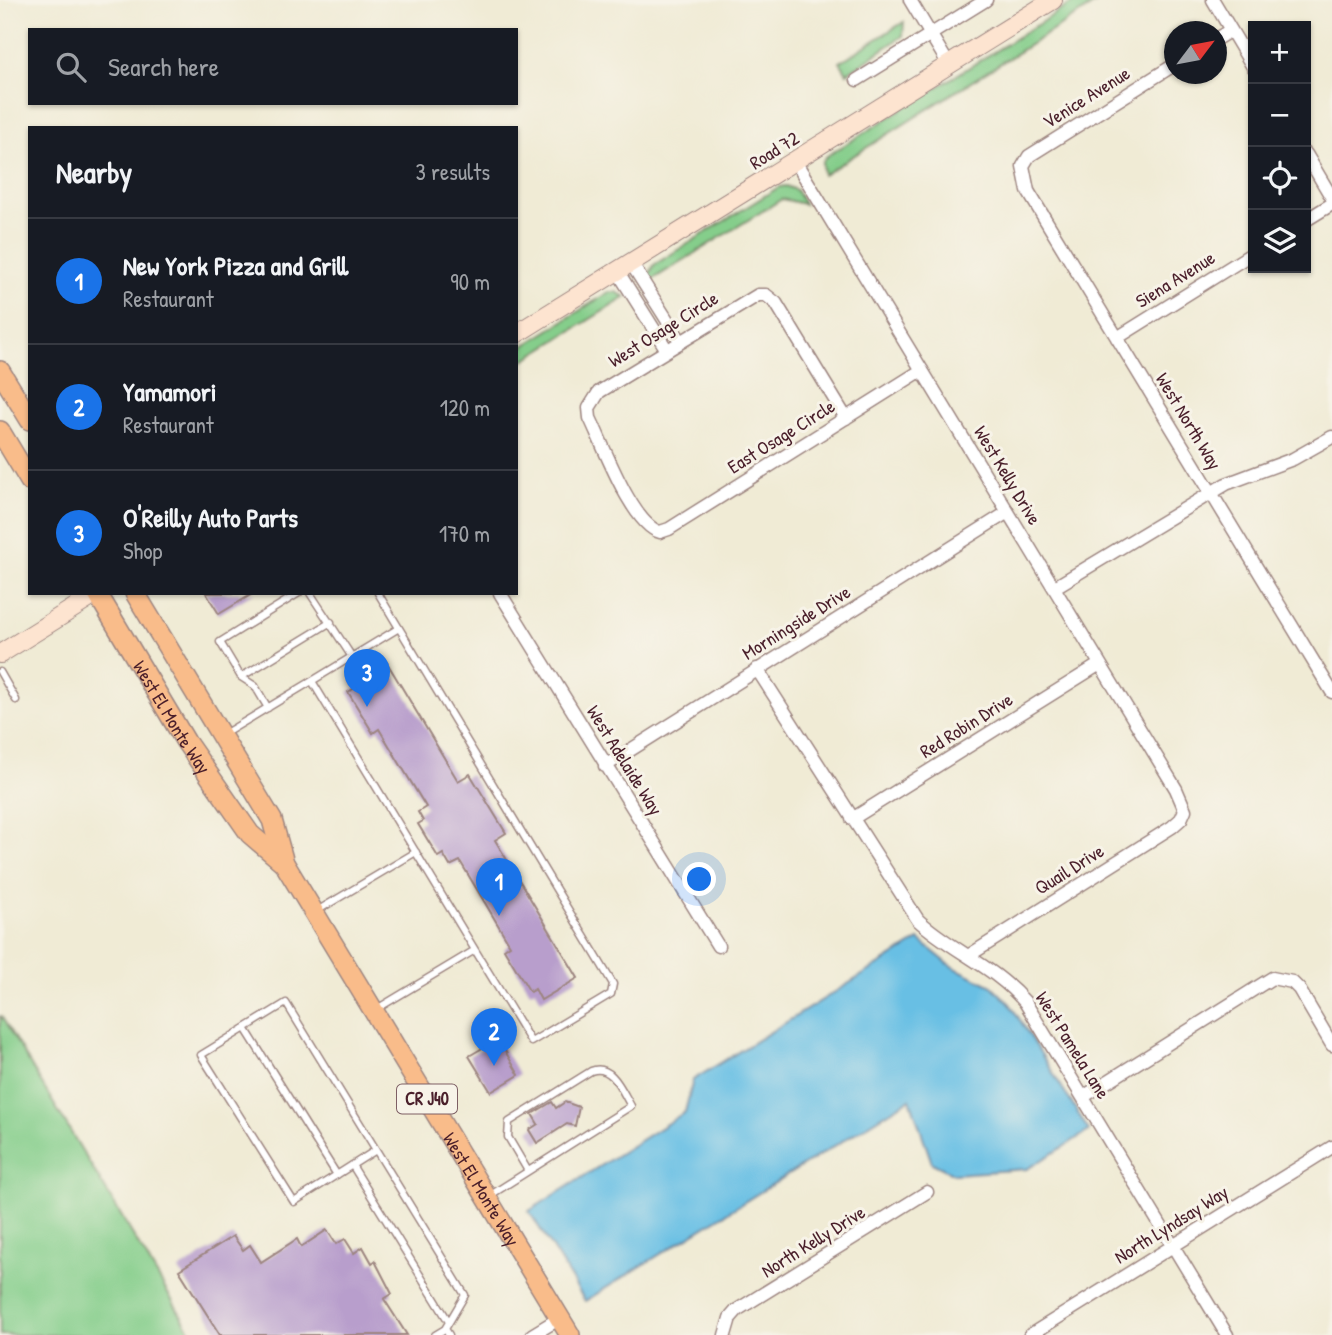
<!DOCTYPE html>
<html lang="en">
<head>
<meta charset="utf-8">
<style>
	:root { --surface:#171b24; --page:#20242c; --text:#f1f3f6; --muted:#9ea1a6; --line:#363941; --accent:#1a73e8 }
	body { margin:0; font-family:"Patrick Hand",sans-serif; background:var(--page); color:var(--text) }
	.controls { position:absolute; right:21px; top:21px; display:grid; overflow:hidden; border-radius:0px; box-shadow:0 2px 5px #0004 }
	.controls button { width:63px; height:63px; display:grid; place-items:center; padding:0; border:0; border-bottom:2px solid var(--line); background:var(--surface); color:var(--text); font:35px sans-serif }
	.compass { position:absolute; left:1164px; top:21px; width:63px; height:63px; border-radius:50%; background:var(--surface); box-shadow:0 2px 5px #0004; rotate:58deg }
	.you { position:absolute; left:700px; top:880px; width:24px; height:24px; margin:-18px; border:5px solid #fff; border-radius:50%; background:#1a73e8; box-shadow:0 0 0 10px #1a73e833 }
	.badge { display:grid; place-items:center; width:46px; height:46px; border-radius:50%; background:var(--accent); color:#fff; font-size:23px; font-weight:700 }
	.pin { position:absolute; translate:-50% -58px; filter:drop-shadow(0 2px 4px #0008) }
	.pin::after { content:''; position:absolute; top:37px; width:24px; height:21px; background:inherit; clip-path:polygon(0 0,100% 0,50% 100%) }
	.list { margin:0; padding:0; list-style:none }
	h2 { display:flex; justify-content:space-between; align-items:center; height:91px; margin:0; padding:0 28px; font-size:30px }
	h2 small { font-size:23px; font-weight:400; color:var(--muted) }
	.list li { display:grid; grid-template-columns:46px 1fr auto; gap:21px; align-items:center; box-sizing:border-box; height:126px; padding:0 28px; border-top:2px solid var(--line) }
	.list b { display:block; font-size:26px; white-space:nowrap }
	.list p { margin:0; font-size:23px; white-space:nowrap; color:var(--muted) }
	.list em { font-size:23px; font-style:normal; color:var(--muted) }
	.icon { flex:none; width:38px; height:38px; fill:none; stroke:currentColor; stroke-width:2; stroke-linecap:round; stroke-linejoin:round }
	.map { position:relative; flex:none; width:1332px; height:1335px; overflow:hidden }
	.search { position:absolute; background:var(--surface); box-shadow:0 2px 5px #0004; left:28px; top:28px; width:490px; height:77px; display:flex; align-items:center; gap:18px; box-sizing:border-box; padding:0 24px; border-radius:0px; color:var(--muted); font-size:26px }
	.panel { position:absolute; background:var(--surface); box-shadow:0 2px 5px #0004; left:28px; top:126px; width:490px; height:469px; border-radius:0px }
	.map>svg:first-child { display:block }
	.green { fill:#85ce8b; stroke:#68765b; stroke-width:2 }
	.water { fill:#67bfe4; stroke:#586f88; stroke-width:2 }
	.building { fill:#b89ecc }
	.lines { fill:none; stroke-linecap:round; stroke-linejoin:round }
	.lane-casing { stroke:#9d8580; stroke-width:9 }
	.street-casing { stroke:#9d8580; stroke-width:15 }
	.secondary-casing { stroke:#9d8580; stroke-width:20 }
	.primary-casing { stroke:#9d8580; stroke-width:22 }
	.lane { stroke:#fff; stroke-width:6 }
	.street { stroke:#fff; stroke-width:12 }
	.secondary { stroke:#fde4d0; stroke-width:18 }
	.primary { stroke:#f9bc8a; stroke-width:19 }
	.labels { text-anchor:middle; stroke-width:6; stroke-linejoin:round; paint-order:stroke }
	.shield { fill:#f7f3e8; stroke:#7e5f64; stroke-width:2 }
	.shield-label { font-size:18px; font-weight:bold; fill:#4a1f2b }
	.street-label { font-size:19px; fill:#4a1f2b; stroke:#f7f3e8 }
</style>
</head>
<body>
<div class="map">
<svg width="1332" height="1335" viewBox="0 0 1332 1335">
	<rect width="100%" height="100%" fill="#f7f3e8"/>
	<filter id="ink" filterUnits="userSpaceOnUse"><feTurbulence type="fractalNoise" baseFrequency=".0143" numOctaves="2"/><feDisplacementMap in="SourceGraphic" scale="14" xChannelSelector="R" yChannelSelector="G"/><feConvolveMatrix kernelMatrix="1 2 1 2 8 2 1 2 1" color-interpolation-filters="sRGB"/></filter>
	<filter id="wash" filterUnits="userSpaceOnUse"><feTurbulence type="fractalNoise" baseFrequency=".00686" numOctaves="4" result="noise"/><feDisplacementMap in="SourceGraphic" scale="28" xChannelSelector="R" yChannelSelector="G"/><feGaussianBlur stdDeviation="1.57" result="paint"/><feColorMatrix in="noise" values="0 0 0 0 0 0 0 0 0 0 0 0 0 0 0 0 0 1.4 0 .05"/><feComposite in="paint" operator="in"/></filter>
	<g filter="url(#wash)">
		<rect width="100%" height="100%" fill="#f0ebd5"/>
		<!-- green -->
		<path class="green" d="M 1077,0 L 1101,0 L 823,175 L 822,162 L 827,156 Z
			M 904,22 L 903,36 L 847,73 L 840,62 Z
			M 786,186 L 796,190 L 804,204 L 782,199 L 650,281 L 648,277 L 654,265 L 779,187 Z
			M 609,292 L 616,292 L 626,297 L 516,365 L 516,351 Z
			M 0,1016 L 1,1016 L 193,1335 L 0,1335 Z"/>
		<!-- water -->
		<path class="water" d="M 919,940 L 951,966 L 992,986 L 1010,1004 L 1089,1131 L 1027,1169 L 954,1174 L 932,1163 L 910,1099 L 585,1301 L 529,1211 L 685,1112 L 693,1080 Z"/>
		<g id="blocks">
			<!-- building -->
			<path class="building" d="M 206,593 L 254,593 L 219,614 Z
				M 386,661 L 458,781 L 470,774 L 506,833 L 495,840 L 578,978 L 541,1000 L 535,989 L 530,992 L 504,949 L 510,945 L 460,861 L 450,866 L 443,854 L 438,857 L 418,824 L 423,821 L 418,812 L 426,807 L 379,729 L 373,733 L 348,692 L 355,688 L 351,682 Z
				M 498,1039 L 519,1075 L 491,1092 L 469,1056 Z
				M 552,1102 L 556,1108 L 565,1102 L 579,1107 L 575,1126 L 567,1124 L 537,1143 L 529,1130 L 538,1124 L 532,1114 Z
				M 327,1230 L 336,1244 L 345,1239 L 354,1253 L 363,1247 L 372,1263 L 375,1261 L 392,1294 L 384,1299 L 407,1335 L 220,1335 L 179,1270 L 233,1236 L 243,1250 L 250,1245 L 261,1262 L 297,1239 L 301,1247 Z"/>
		</g>
	</g>
	<g filter="url(#ink)">
		<use href="#blocks" fill-opacity="0" stroke="#9d8580" stroke-width="2"/>
		<g class="lines">
			<!-- lane casing -->
			<g class="lane-casing">
				<path id="lane" d="M 310,593 L 352,657
					M 378,593 L 399,628
					M 0,672 L 16,700
					M 241,677 L 331,622
					M 268,708 L 255,686 L 241,677 L 220,642 L 299,593
					M 224,734 L 312,681
					M 315,912 L 416,852
					M 375,1010 L 475,950 L 312,681 L 399,628 L 613,984 L 611,994 L 531,1042 L 475,950
					M 245,1028 L 337,1175
					M 376,1150 L 294,1202 L 201,1055 L 286,1003 L 465,1295 L 445,1329
					M 352,1165 L 449,1322
					M 489,1196 L 631,1106 C 622,1091 612,1063 591,1071 L 509,1122 L 508,1137 L 528,1171
					M 435,1335 L 445,1329 L 449,1335"/>
			</g>
			<!-- street casing -->
			<g class="street-casing">
				<path id="street" d="M 910,0 L 949,65
					M 1213,0 L 1253,67
					M 1216,39 L 1231,30
					M 1174,65 L 1029,156 L 1023,166 L 1028,191 L 1332,692
					M 857,80 L 986,0
					M 1306,154 L 1332,198
					M 795,161 L 1176,789 L 1185,810 L 1181,819 L 1172,827 L 968,956
					M 1306,220 L 1332,204
					M 631,263 L 681,342
					M 618,272 L 667,350
					M 1117,338 L 1253,253
					M 846,418 L 776,303 L 766,295 L 758,295 L 599,392 L 589,408 L 590,418 C 603,444 632,525 660,532 L 669,529 L 922,370
					M 1055,587 L 1226,484 L 1293,459 L 1332,437
					M 500,593 L 718,946
					M 757,669 L 918,920 C 952,951 994,966 1025,1002 L 1227,1335
					M 605,766 L 1008,512
					M 852,819 L 1100,664
					M 1083,1097 L 1272,978 L 1292,982 L 1299,989 L 1332,1045
					M 532,1335 L 560,1318
					M 725,1335 L 730,1318 L 737,1310 L 927,1192
					M 1030,1335 L 1332,1147"/>
			</g>
			<!-- secondary casing -->
			<g class="secondary-casing">
				<path id="secondary" d="M 516,334 L 1053,0
					M 0,654 L 98,593"/>
			</g>
			<!-- primary casing -->
			<g class="primary-casing">
				<g id="primary">
					<path d="M 0,371 L 30,420"/>
					<path d="M 0,431 L 30,481"/>
					<path id="s1" d="M 97,593 L 186,742 L 250,834 L 284,863"/>
					<path id="s2" d="M 135,593 L 272,820 L 284,863 L 570,1335"/>
				</g>
			</g>
			<!-- lane -->
			<use href="#lane" class="lane"/>
			<!-- street -->
			<use href="#street" class="street"/>
			<!-- secondary -->
			<use href="#secondary" class="secondary"/>
			<!-- primary -->
			<use href="#primary" class="primary"/>
		</g>
	</g>
	<g class="labels">
		<!-- shield labels -->
		<rect class="shield" x="397" y="1084.5" width="60" height="29" rx="5"/>
		<g class="shield-label">
			<text x="427" y="1105">CR J40</text>
		</g>
		<!-- street labels -->
		<g class="street-label">
			<text transform="translate(1086 97) rotate(-32)" y="7">Venice Avenue</text>
			<text transform="translate(774 150) rotate(-32)" y="7">Road 72</text>
			<text transform="translate(1175 279) rotate(-32)" y="7">Siena Avenue</text>
			<text transform="translate(663 329) rotate(-32)" y="7">West Osage Circle</text>
			<text transform="translate(1189 421) rotate(59)" y="7">West North Way</text>
			<text transform="translate(781 436) rotate(-32)" y="7">East Osage Circle</text>
			<text transform="translate(1008 475) rotate(59)" y="7">West Kelly Drive</text>
			<text transform="translate(796 622) rotate(-32)" y="7">Morningside Drive</text>
			<text dy="7" stroke="none"><textPath href="#s1" startOffset="145">West El Monte Way</textPath></text>
			<text transform="translate(966 725) rotate(-32)" y="7">Red Robin Drive</text>
			<text transform="translate(625 760) rotate(58)" y="7">West Adelaide Way</text>
			<text transform="translate(1069 869) rotate(-32)" y="7">Quail Drive</text>
			<text transform="translate(1073 1045) rotate(58)" y="7">West Pamela Lane</text>
			<text dy="7" stroke="none"><textPath href="#s2" startOffset="691">West El Monte Way</textPath></text>
			<text transform="translate(1171 1224) rotate(-32)" y="7">North Lyndsay Way</text>
			<text transform="translate(813 1241) rotate(-32)" y="7">North Kelly Drive</text>
		</g>
	</g>
</svg>
<div class="controls">
<button>+</button>
<button>−</button>
<button><svg class="icon" aria-label="locate" viewBox="0 0 24 24"><circle cx="12" cy="12" r="6"/><path d="M12 2v4M12 18v4M2 12h4M18 12h4"/></svg></button>
<button><svg class="icon" aria-label="layers" viewBox="0 0 24 24"><path d="M12 4l9 5-9 5-9-5zM3 14l9 5 9-5"/></svg></button>
</div>
<svg class="compass" viewBox="-18 -18 36 36"><path d="M0-13l5 13h-10z" fill="#e53935"/><path d="M0 13l5-13h-10z" fill="#9ea1a6"/></svg>
<div class="you"></div>
<div class="pin badge" style="left:499px;top:916px">1</div>
<div class="pin badge" style="left:494px;top:1066px">2</div>
<div class="pin badge" style="left:367px;top:707px">3</div>
<div class="search"><svg class="icon" aria-label="search" viewBox="0 0 24 24"><circle cx="10" cy="10" r="6"/><path d="M15 15l6 6"/></svg>Search here</div>
<section class="panel">
<h2>Nearby<small>3 results</small></h2>
<ul class="list">
<li><span class="badge">1</span><div><b>New York Pizza and Grill</b><p>Restaurant</p></div><em>90 m</em></li>
<li><span class="badge">2</span><div><b>Yamamori</b><p>Restaurant</p></div><em>120 m</em></li>
<li><span class="badge">3</span><div><b>O'Reilly Auto Parts</b><p>Shop</p></div><em>170 m</em></li>
</ul>
</section>
</div>
</body>
</html>
